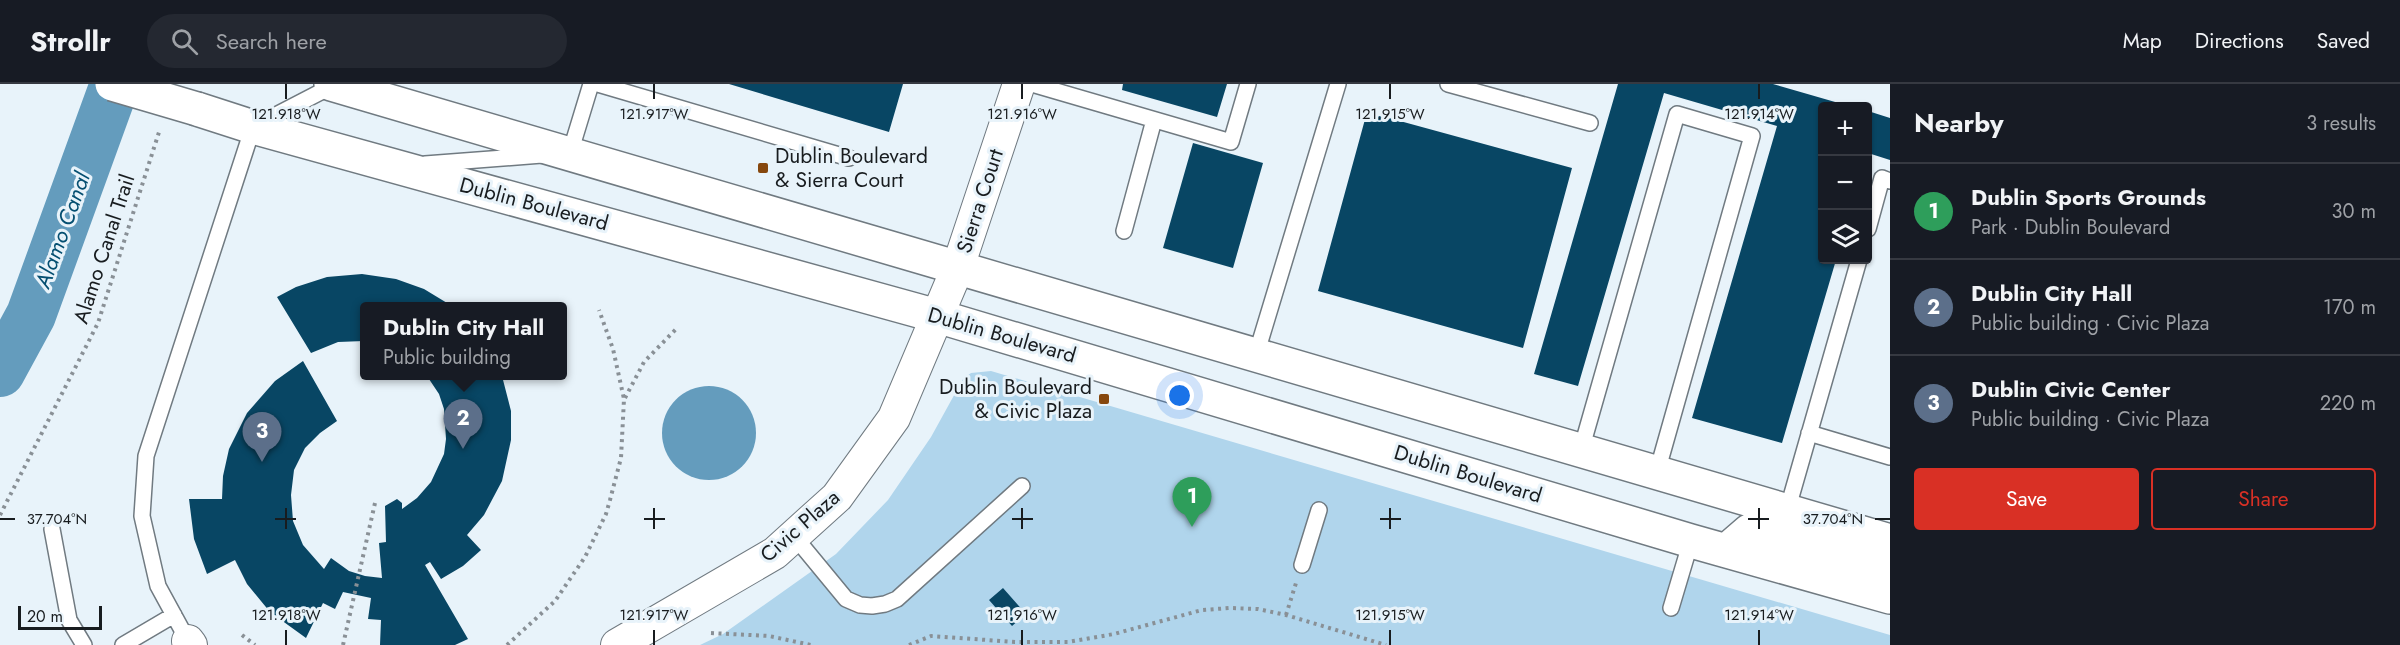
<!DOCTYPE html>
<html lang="en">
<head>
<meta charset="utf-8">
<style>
	:root { --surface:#171b24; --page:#242831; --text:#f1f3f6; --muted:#9ea1a6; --line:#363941; --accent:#d93025 }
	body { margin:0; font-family:Jost,sans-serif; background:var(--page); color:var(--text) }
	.controls { position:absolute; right:18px; top:18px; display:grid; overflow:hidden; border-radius:6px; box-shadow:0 2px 4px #0004 }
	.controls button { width:54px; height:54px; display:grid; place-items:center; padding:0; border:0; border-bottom:2px solid var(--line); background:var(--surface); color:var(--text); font:30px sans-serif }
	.scale { position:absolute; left:18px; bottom:15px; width:84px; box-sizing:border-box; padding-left:6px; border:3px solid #181c1f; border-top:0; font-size:16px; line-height:21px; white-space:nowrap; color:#181c1f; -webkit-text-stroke:4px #e8f3fa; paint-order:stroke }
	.you { position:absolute; left:1180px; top:312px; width:21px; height:21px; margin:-15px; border:4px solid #fff; border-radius:50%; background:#1a73e8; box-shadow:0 0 0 9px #1a73e833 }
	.badge { display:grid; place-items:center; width:39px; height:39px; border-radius:50%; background:var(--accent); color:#fff; font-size:20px; font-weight:700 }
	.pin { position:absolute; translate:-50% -50px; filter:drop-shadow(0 2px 3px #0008) }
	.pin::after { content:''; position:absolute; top:32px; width:21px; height:18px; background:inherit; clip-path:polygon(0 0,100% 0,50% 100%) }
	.popup { position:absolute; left:360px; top:218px; width:207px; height:78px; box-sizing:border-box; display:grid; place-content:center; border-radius:6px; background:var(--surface); filter:drop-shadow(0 2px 4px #0005); font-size:20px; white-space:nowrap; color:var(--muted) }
	.popup b { font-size:22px; color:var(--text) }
	.popup::after { content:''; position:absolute; left:50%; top:100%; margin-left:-12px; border:12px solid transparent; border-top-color:var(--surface) }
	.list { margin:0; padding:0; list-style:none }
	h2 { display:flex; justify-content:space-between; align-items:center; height:78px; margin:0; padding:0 24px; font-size:26px }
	h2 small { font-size:20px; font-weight:400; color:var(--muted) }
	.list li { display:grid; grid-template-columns:39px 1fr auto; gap:18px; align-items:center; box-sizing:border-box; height:96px; padding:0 24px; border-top:2px solid var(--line) }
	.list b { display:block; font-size:22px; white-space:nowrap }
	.list p { margin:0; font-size:20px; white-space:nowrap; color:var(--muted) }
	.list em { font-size:20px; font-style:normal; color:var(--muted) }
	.actions { display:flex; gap:12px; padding:18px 24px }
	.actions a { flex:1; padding:14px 0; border:2px solid var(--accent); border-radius:6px; text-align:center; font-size:21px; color:var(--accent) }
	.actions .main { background:var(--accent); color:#fff }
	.icon { flex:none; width:33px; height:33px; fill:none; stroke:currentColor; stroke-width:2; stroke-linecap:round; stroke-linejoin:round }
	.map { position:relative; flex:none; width:1890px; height:561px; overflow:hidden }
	header { display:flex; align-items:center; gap:36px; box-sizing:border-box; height:84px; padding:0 30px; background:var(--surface); border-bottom:2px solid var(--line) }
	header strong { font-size:28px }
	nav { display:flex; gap:33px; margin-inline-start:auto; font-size:21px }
	.search { width:420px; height:54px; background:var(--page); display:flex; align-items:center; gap:15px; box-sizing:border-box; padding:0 21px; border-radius:33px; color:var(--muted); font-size:22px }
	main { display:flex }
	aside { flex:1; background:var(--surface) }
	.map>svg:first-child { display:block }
	.green { fill:#b0d5ec }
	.water { fill:#649cbd }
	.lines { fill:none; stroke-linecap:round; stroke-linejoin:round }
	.river { stroke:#649cbd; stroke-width:50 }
	.building { fill:#084664 }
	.service-casing { stroke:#707a81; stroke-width:18 }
	.minor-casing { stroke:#707a81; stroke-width:34 }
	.primary-casing { stroke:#707a81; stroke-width:36 }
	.path { stroke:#899096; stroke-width:4; stroke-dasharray:3 4.5; stroke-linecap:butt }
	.service { stroke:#fff; stroke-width:15 }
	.minor { stroke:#fff; stroke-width:32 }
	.primary { stroke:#fff; stroke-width:33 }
	.primary-bridge-casing { stroke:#707a81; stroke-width:36; stroke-linecap:butt }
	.primary-bridge { stroke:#fff; stroke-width:33 }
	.ticks { fill:none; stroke:#181c1f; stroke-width:2 }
	.poi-dot { fill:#86470d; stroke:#e8f3fa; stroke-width:2 }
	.labels { text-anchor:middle; stroke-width:6; stroke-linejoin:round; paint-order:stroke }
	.poi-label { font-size:21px; fill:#181c1f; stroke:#e8f3fa; text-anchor:start }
	.street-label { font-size:21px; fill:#181c1f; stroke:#e8f3fa }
	.water-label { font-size:22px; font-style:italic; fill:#054f71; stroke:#e8f3fa }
	.ticks-label { font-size:15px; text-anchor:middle; fill:#181c1f; stroke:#e8f3fa; stroke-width:6; stroke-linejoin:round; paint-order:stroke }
</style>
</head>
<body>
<header>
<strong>Strollr</strong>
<div class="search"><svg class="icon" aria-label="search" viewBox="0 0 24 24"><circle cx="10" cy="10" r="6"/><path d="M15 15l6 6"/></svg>Search here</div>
<nav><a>Map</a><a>Directions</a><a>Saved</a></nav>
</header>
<main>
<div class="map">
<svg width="1890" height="561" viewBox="0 0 1890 561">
	<rect width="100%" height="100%" fill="#e8f3fa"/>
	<!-- green -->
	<path class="green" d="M 991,287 L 1890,551 L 1890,561 L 700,561 L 723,550 L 836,470 L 888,416 L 931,353 L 963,295 L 971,289 Z"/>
	<!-- water -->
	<path class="water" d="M662 349a47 47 0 1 1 94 0a47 47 0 1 1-94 0Z"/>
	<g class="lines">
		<!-- river -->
		<path class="river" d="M 0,288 L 31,231 L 115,0"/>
	</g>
	<!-- building -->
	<path class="building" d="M 729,0 L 903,0 L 889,48 Z
		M 1123,0 L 1227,0 L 1217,33 L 1122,6 Z
		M 1618,0 L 1773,0 L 1849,22 L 1822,22 L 1822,176 L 1836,176 L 1782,359 L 1692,334 L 1777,42 L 1664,9 L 1578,302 L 1534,290 Z
		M 1868,27 L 1890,34 L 1890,76 L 1868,69 Z
		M 1367,28 L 1572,84 L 1523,264 L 1318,207 Z
		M 1193,59 L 1263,79 L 1233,184 L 1163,164 Z
		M 362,190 L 396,195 L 424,205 L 452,222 L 364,222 L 364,257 L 338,258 L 311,269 L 277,213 L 296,203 L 327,193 Z
		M 303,277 L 337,337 L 320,349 L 305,364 L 294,386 L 291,411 L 293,437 L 303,461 L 324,485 L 331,474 L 349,487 L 365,492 L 382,494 L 379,459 L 386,458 L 385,422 L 397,415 L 402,419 L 402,425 L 417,414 L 431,398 L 444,370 L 446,355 L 444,325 L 439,310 L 427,292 L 502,292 L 511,327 L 511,356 L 502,397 L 484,431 L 467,451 L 481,466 L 463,482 L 441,495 L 430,478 L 425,481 L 468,555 L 455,561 L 380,561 L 381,536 L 368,535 L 371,514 L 343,508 L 335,525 L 323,519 L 306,554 L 270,528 L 247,500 L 235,476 L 207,490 L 194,455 L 189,415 L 222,415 L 223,392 L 229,365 L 247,329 L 275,297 Z
		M 1003,504 L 1026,530 L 1012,542 L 989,516 Z"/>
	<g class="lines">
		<!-- service casing -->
		<g class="service-casing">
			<path id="service" d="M 598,0 L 849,74
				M 1032,0 L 1231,58 L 1248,0
				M 1448,0 L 1590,39
				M 566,70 L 570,69 L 591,0
				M 425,80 L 542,71
				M 1868,145 L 1882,94 L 1890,97
				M 1124,147 L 1154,36
				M 1256,271 L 1338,0
				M 1809,349 L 1890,373
				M 1581,366 L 1677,30 L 1752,52 L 1657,388
				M 1787,427 L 1859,176
				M 52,445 L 69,536 L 84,561
				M 794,452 L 846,515 L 860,521 L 872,522 L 885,520 L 897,515 L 1022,402
				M 1302,481 L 1319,426
				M 1671,524 L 1691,457
				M 188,557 L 158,502 L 142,432 L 146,372 L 253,43 L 334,1
				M 123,561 L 174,531"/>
		</g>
		<!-- minor casing -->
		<g class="minor-casing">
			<path id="minor" d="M 188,557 L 191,561
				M 617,561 L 775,469 L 837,413 L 894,334 L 958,183 L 1019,0"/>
		</g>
		<!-- primary casing -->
		<g class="primary-casing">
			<path id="primary" d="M 331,0 L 1890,457
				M 197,25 L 253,43 L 937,232 L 1691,457 L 1890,513
				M 1727,466 L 1749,447 L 1890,487"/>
		</g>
		<!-- path -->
		<path class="path" d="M 625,314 L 644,278 L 678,243
			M 0,431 L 98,239 L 160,45
			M 1286,531 L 1296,499
			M 711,549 L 769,552 L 811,561
			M 242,551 L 255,561
			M 343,561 L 375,419
			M 507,561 L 555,517 L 585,473 L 606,430 L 610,416 L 621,374 L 624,315 L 613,265 L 599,226
			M 909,561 L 931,552 L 1015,558 L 1068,558 L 1114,550 L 1202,526 L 1230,524 L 1258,525 L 1286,531 L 1386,561"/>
		<!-- service -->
		<use href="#service" class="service"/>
		<!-- minor -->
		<use href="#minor" class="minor"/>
		<!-- primary -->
		<use href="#primary" class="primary"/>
		<!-- primary-bridge casing -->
		<g class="primary-bridge-casing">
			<path id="primary-bridge" d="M 112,0 L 197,25"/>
		</g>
		<!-- primary-bridge -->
		<use href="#primary-bridge" class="primary-bridge"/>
	</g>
	<!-- ticks -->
	<path class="ticks" d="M 286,0 L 286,15M 654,0 L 654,15M 1022,0 L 1022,15M 1390,0 L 1390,15M 1759,0 L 1759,15M 286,424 L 286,445M 654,424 L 654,445M 1022,424 L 1022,445M 1390,424 L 1390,445M 1759,424 L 1759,445M 0,435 L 15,435M 275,435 L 296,435M 644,435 L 665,435M 1012,435 L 1033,435M 1380,435 L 1401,435M 1748,435 L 1769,435M 1875,435 L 1890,435M 286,546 L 286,561M 654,546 L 654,561M 1022,546 L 1022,561M 1390,546 L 1390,561M 1759,546 L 1759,561"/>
	<!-- markers -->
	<g class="poi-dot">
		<rect x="757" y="78" width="12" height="12" rx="3"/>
		<rect x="1098" y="309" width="12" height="12" rx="3"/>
	</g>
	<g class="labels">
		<!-- poi labels -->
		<g class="poi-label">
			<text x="775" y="79">Dublin Boulevard<tspan x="775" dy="24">&amp; Sierra Court</tspan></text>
			<text x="1092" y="310" text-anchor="end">Dublin Boulevard<tspan x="1092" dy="24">&amp; Civic Plaza</tspan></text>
		</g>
		<!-- street labels -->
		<g class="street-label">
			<text transform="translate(980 117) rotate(-72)" y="7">Sierra Court</text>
			<text transform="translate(534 120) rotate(15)" y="7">Dublin Boulevard</text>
			<text transform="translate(104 165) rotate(-72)" y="7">Alamo Canal Trail</text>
			<text transform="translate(1002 251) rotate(16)" y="7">Dublin Boulevard</text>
			<text transform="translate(1468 390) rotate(17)" y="7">Dublin Boulevard</text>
			<text transform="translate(800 442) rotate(-41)" y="7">Civic Plaza</text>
		</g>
		<!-- water labels -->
		<g class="water-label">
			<text transform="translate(62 146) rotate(-70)" y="8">Alamo Canal</text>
		</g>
	</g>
	<g class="ticks-label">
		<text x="286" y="35">121.918°W</text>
		<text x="654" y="35">121.917°W</text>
		<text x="1022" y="35">121.916°W</text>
		<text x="1390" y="35">121.915°W</text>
		<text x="1759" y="35">121.914°W</text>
		<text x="57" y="440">37.704°N</text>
		<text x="1833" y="440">37.704°N</text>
		<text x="286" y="536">121.918°W</text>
		<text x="654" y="536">121.917°W</text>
		<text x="1022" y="536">121.916°W</text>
		<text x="1390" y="536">121.915°W</text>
		<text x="1759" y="536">121.914°W</text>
	</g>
</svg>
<div class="controls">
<button>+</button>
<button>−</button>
<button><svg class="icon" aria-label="layers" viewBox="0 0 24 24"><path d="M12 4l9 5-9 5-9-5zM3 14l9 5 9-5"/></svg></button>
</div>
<div class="scale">20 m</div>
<div class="you"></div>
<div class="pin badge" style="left:1192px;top:443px;background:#2e9e5b">1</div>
<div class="pin badge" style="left:463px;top:365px;background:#5c6f8a">2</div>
<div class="popup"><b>Dublin City Hall</b>Public building</div>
<div class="pin badge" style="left:262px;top:378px;background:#5c6f8a">3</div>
</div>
<aside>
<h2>Nearby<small>3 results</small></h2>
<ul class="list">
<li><span class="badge" style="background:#2e9e5b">1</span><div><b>Dublin Sports Grounds</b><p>Park · Dublin Boulevard</p></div><em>30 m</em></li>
<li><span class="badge" style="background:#5c6f8a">2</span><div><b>Dublin City Hall</b><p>Public building · Civic Plaza</p></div><em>170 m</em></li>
<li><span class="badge" style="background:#5c6f8a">3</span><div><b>Dublin Civic Center</b><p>Public building · Civic Plaza</p></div><em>220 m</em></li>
</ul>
<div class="actions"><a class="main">Save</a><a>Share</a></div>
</aside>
</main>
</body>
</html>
